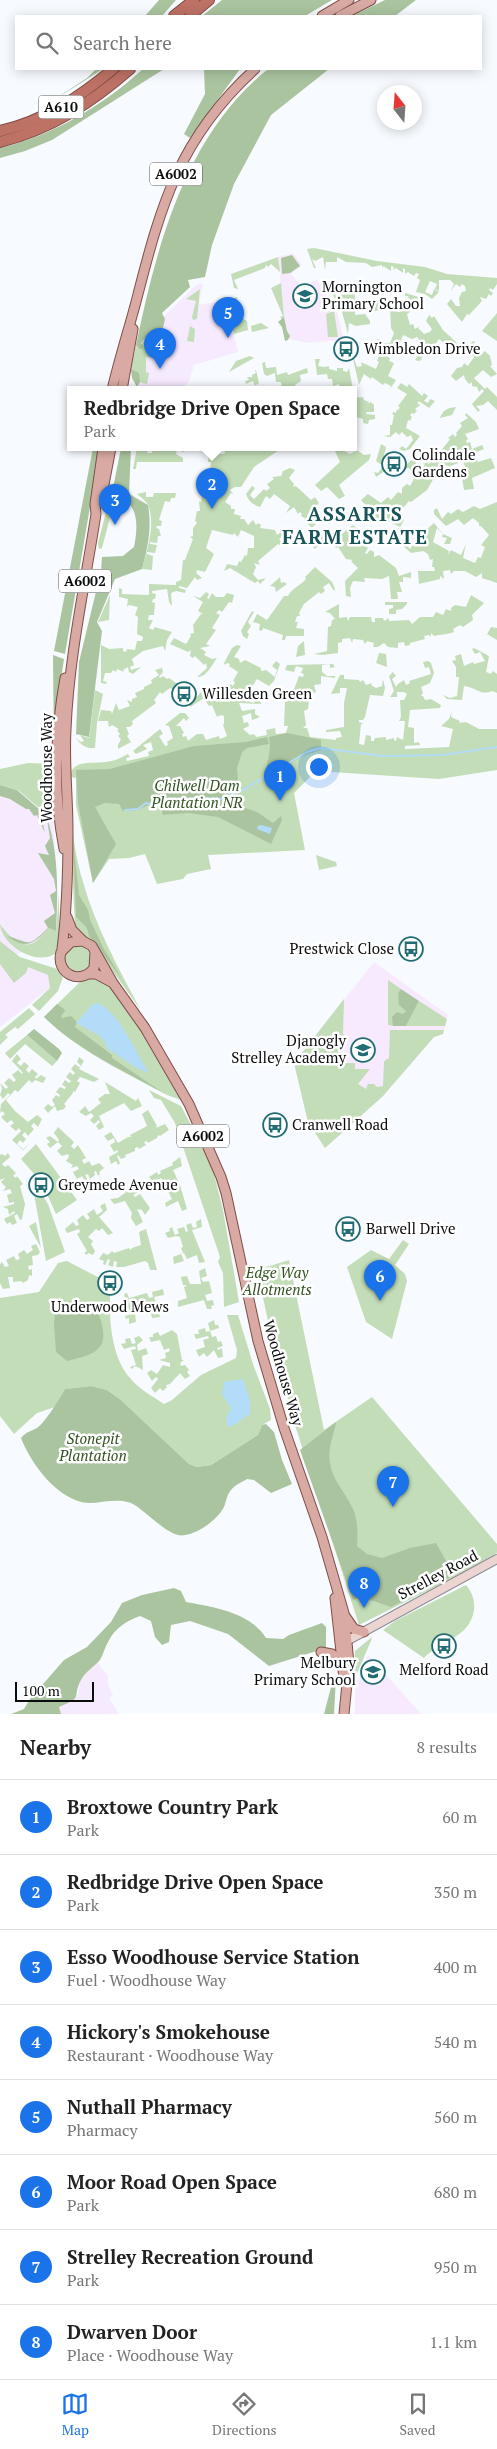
<!DOCTYPE html>
<html lang="en">
<head>
<meta charset="utf-8">
<style>
	:root { --surface:#fff; --page:#f2f2f2; --text:#222; --muted:#767676; --line:#e0e0e0; --accent:#1a73e8 }
	body { margin:0; font-family:"PT Serif",serif; background:var(--page); color:var(--text) }
	.compass { position:absolute; left:377px; top:85px; width:45px; height:45px; border-radius:50%; background:var(--surface); box-shadow:0 2px 12px #0003; rotate:343deg }
	.scale { position:absolute; left:15px; bottom:12px; width:79px; box-sizing:border-box; padding-left:5px; border:2px solid #0a0c0e; border-top:0; font-size:14px; line-height:18px; white-space:nowrap; color:#0a0c0e; -webkit-text-stroke:4px #fff; paint-order:stroke }
	.you { position:absolute; left:318px; top:766px; width:18px; height:18px; margin:-12px; border:4px solid #fff; border-radius:50%; background:#1a73e8; box-shadow:0 0 0 8px #1a73e833 }
	.badge { display:grid; place-items:center; width:32px; height:32px; border-radius:50%; background:var(--accent); color:#fff; font-size:16px; font-weight:700 }
	.pin { position:absolute; translate:-50% -41px; filter:drop-shadow(0 1px 2px #0008) }
	.pin::after { content:''; position:absolute; top:26px; width:18px; height:15px; background:inherit; clip-path:polygon(0 0,100% 0,50% 100%) }
	.popup { position:absolute; left:67px; top:386px; width:290px; height:65px; box-sizing:border-box; display:grid; place-content:center; border-radius:0px; background:var(--surface); filter:drop-shadow(0 1px 4px #0005); font-size:16px; white-space:nowrap; color:var(--muted) }
	.popup b { font-size:19px; color:var(--text) }
	.popup::after { content:''; position:absolute; left:50%; top:100%; margin-left:-10px; border:10px solid transparent; border-top-color:var(--surface) }
	.list { margin:0; padding:0; list-style:none }
	h2 { display:flex; justify-content:space-between; align-items:center; height:65px; margin:0; padding:0 20px; font-size:21px }
	h2 small { font-size:16px; font-weight:400; color:var(--muted) }
	.list li { display:grid; grid-template-columns:32px 1fr auto; gap:15px; align-items:center; box-sizing:border-box; height:75px; padding:0 20px; border-top:1px solid var(--line) }
	.list b { display:block; font-size:19px; white-space:nowrap }
	.list p { margin:0; font-size:16px; white-space:nowrap; color:var(--muted) }
	.list em { font-size:16px; font-style:normal; color:var(--muted) }
	.icon { flex:none; width:28px; height:28px; fill:none; stroke:currentColor; stroke-width:2; stroke-linecap:round; stroke-linejoin:round }
	.map { position:relative; flex:none; width:497px; height:1714px; overflow:hidden }
	.search { position:absolute; background:var(--surface); box-shadow:0 2px 12px #0003; left:15px; right:15px; top:15px; height:55px; display:flex; align-items:center; gap:12px; box-sizing:border-box; padding:0 18px; border-radius:0px; color:var(--muted); font-size:19px }
	.sheet { height:665px; background:var(--surface) }
	nav { display:flex; justify-content:space-around; align-items:center; box-sizing:border-box; height:70px; border-top:1px solid var(--line); background:var(--surface); font-size:14px; color:var(--muted) }
	nav a { display:grid; justify-items:center; gap:2px }
	nav .on { color:var(--accent) }
	.map>svg:first-child { display:block }
	.commercial { fill:#f6eaff }
	.education { fill:#f7eafe }
	.green { fill:#c3ddb8 }
	.forest { fill:#aac49f }
	.water { fill:#b3dcf8 }
	.lines { fill:none; stroke-linecap:round; stroke-linejoin:round }
	.stream { stroke:#b3dcf8; stroke-width:2 }
	.secondary-casing { stroke:#8a8e95; stroke-width:10 }
	.primary-casing { stroke:#7f4e47; stroke-width:11 }
	.highway-casing { stroke:#7f4e47; stroke-width:12 }
	.secondary { stroke:#ecd4d1; stroke-width:8 }
	.primary { stroke:#d8aaa3; stroke-width:9 }
	.highway { stroke:#be7165; stroke-width:10 }
	.labels { text-anchor:middle; stroke-width:5; stroke-linejoin:round; paint-order:stroke }
	.shield { fill:#fff; stroke:#545556; stroke-width:1 }
	.shield-label { font-size:14px; font-weight:bold; fill:#0a0c0e }
	.poi-label { font-size:15px; fill:#0a0c0e; stroke:#fff; text-anchor:start }
	.street-label { font-size:15px; fill:#0a0c0e; stroke:#fff }
	.park-label { font-size:15px; font-style:italic; fill:#315320; stroke:#fff }
	.district-label { font-size:20px; font-weight:bold; letter-spacing:1px; fill:#175359; stroke:#fff }
</style>
</head>
<body>
<div class="map">
<svg width="497" height="1714" viewBox="0 0 497 1714">
	<rect width="100%" height="100%" fill="#f7fafe"/>
	<!-- commercial -->
	<path class="commercial" d="M 203,283 L 199,305 L 225,300 L 238,352 L 194,365 L 189,381 L 180,390 L 140,390 L 131,373 L 137,343 L 195,286 Z
		M 0,788 L 40,815 L 53,812 L 57,885 L 56,929 L 37,946 L 13,956 L 56,973 L 51,987 L 0,1027 Z
		M 97,1662 L 108,1676 L 108,1685 L 113,1695 L 109,1698 L 119,1714 L 61,1714 L 58,1707 L 74,1700 L 78,1695 L 80,1682 L 87,1671 Z"/>
	<!-- education -->
	<path class="education" d="M 293,253 L 302,265 L 291,274 L 304,289 L 316,279 L 335,304 L 344,340 L 308,343 L 290,339 L 285,325 L 278,257 Z
		M 374,962 L 448,1015 L 443,1034 L 434,1037 L 383,1096 L 325,1148 L 308,1122 L 294,1063 Z
		M 368,1655 L 421,1714 L 355,1714 L 355,1690 Z"/>
	<!-- green -->
	<path class="green" d="M 314,248 L 377,261 L 425,267 L 447,274 L 497,278 L 497,284 L 493,290 L 490,288 L 489,290 L 493,293 L 491,296 L 489,294 L 486,299 L 480,297 L 482,301 L 469,315 L 467,314 L 462,322 L 447,304 L 451,299 L 456,306 L 460,306 L 459,298 L 462,292 L 466,291 L 465,286 L 462,284 L 460,287 L 456,284 L 451,291 L 454,284 L 450,280 L 439,280 L 439,291 L 435,289 L 437,284 L 430,281 L 425,292 L 432,295 L 434,289 L 439,292 L 432,299 L 425,294 L 416,292 L 420,280 L 417,278 L 419,274 L 416,273 L 414,276 L 408,272 L 405,274 L 405,269 L 403,268 L 403,273 L 396,268 L 393,270 L 394,267 L 391,266 L 391,271 L 383,266 L 382,269 L 382,265 L 372,267 L 366,263 L 346,262 L 337,257 L 337,262 L 326,262 L 325,270 L 323,257 L 315,261 L 312,259 L 316,268 L 314,268 L 307,249 Z
		M 278,257 L 280,272 L 271,264 L 268,267 L 266,265 L 265,268 L 234,280 L 238,289 L 234,288 L 231,274 Z
		M 281,283 L 284,317 L 282,319 L 280,317 L 283,316 L 271,288 Z
		M 344,283 L 353,285 L 350,285 L 350,288 L 358,290 L 355,292 L 355,300 L 358,300 L 355,302 L 355,315 L 365,314 L 370,321 L 370,324 L 356,326 L 349,323 L 348,334 L 342,312 L 332,293 L 335,292 L 336,297 L 346,293 Z
		M 200,289 L 197,319 L 193,320 L 192,317 L 196,301 L 186,299 Z
		M 405,293 L 419,297 L 417,303 L 409,305 L 410,312 L 407,314 L 410,325 L 413,324 L 415,329 L 420,326 L 418,328 L 424,334 L 430,332 L 432,329 L 426,321 L 429,315 L 432,318 L 434,316 L 443,330 L 457,343 L 451,349 L 439,339 L 434,346 L 437,348 L 436,350 L 429,344 L 427,347 L 429,349 L 421,359 L 422,360 L 418,361 L 415,360 L 418,356 L 415,353 L 417,350 L 415,348 L 418,347 L 421,342 L 417,337 L 412,339 L 403,335 L 399,345 L 395,343 L 393,346 L 395,350 L 378,341 L 377,339 L 382,340 L 382,343 L 390,343 L 394,333 L 391,328 L 390,308 L 375,311 L 374,302 L 378,302 L 378,299 L 396,301 L 398,312 L 400,312 L 400,308 L 410,303 L 408,296 L 405,296 Z
		M 237,297 L 238,306 L 240,306 L 242,318 L 247,321 L 248,330 L 234,334 L 225,302 Z
		M 334,311 L 338,337 L 328,337 L 326,314 Z
		M 497,313 L 497,341 L 482,331 Z
		M 261,323 L 269,328 L 252,332 L 251,326 Z
		M 190,326 L 195,329 L 194,342 L 187,341 Z
		M 150,332 L 158,332 L 155,350 L 160,351 L 159,358 L 146,357 L 146,372 L 149,373 L 147,384 L 140,382 L 131,369 L 136,345 L 138,349 Z
		M 473,341 L 475,342 L 473,345 L 480,349 L 479,351 L 482,354 L 485,351 L 490,356 L 492,365 L 490,366 L 497,374 L 491,377 L 483,370 L 474,378 L 485,389 L 487,387 L 497,397 L 497,410 L 488,401 L 483,405 L 476,406 L 480,410 L 478,412 L 472,404 L 484,391 L 482,389 L 479,392 L 477,387 L 472,386 L 472,382 L 469,384 L 465,379 L 464,375 L 456,381 L 451,376 L 457,368 L 462,367 L 464,363 L 468,366 L 474,357 L 468,351 L 465,354 L 463,351 Z
		M 365,349 L 381,353 L 390,358 L 389,361 L 394,363 L 388,376 L 396,380 L 390,389 L 391,386 L 385,383 L 383,385 L 372,377 L 371,379 L 364,374 L 359,385 L 351,350 L 357,367 L 362,366 L 361,362 L 376,369 L 379,362 L 377,361 L 380,354 L 373,351 L 369,354 Z
		M 250,356 L 254,358 L 229,372 L 236,361 Z
		M 315,359 L 320,359 L 318,366 L 324,367 L 329,366 L 329,369 L 337,371 L 337,368 L 343,368 L 343,371 L 347,372 L 349,368 L 353,390 L 340,390 L 339,384 L 333,386 L 332,379 L 328,379 L 327,374 L 317,375 Z
		M 265,362 L 266,368 L 276,367 L 277,375 L 287,372 L 288,375 L 307,368 L 308,373 L 300,375 L 301,381 L 295,385 L 296,389 L 299,390 L 282,389 L 281,382 L 276,382 L 275,373 L 267,376 L 264,374 L 262,363 Z
		M 255,370 L 256,370 L 259,383 L 253,387 L 255,386 L 253,381 L 246,384 L 245,381 L 249,380 L 247,377 L 252,377 L 252,375 L 256,373 Z
		M 401,383 L 407,387 L 409,384 L 422,396 L 424,393 L 428,396 L 424,401 L 428,403 L 430,399 L 435,401 L 429,408 L 419,401 L 417,403 L 420,405 L 415,409 L 417,411 L 414,414 L 412,413 L 410,415 L 412,417 L 410,421 L 408,420 L 406,428 L 420,436 L 410,449 L 404,451 L 399,449 L 402,446 L 406,449 L 413,440 L 411,435 L 407,437 L 402,432 L 399,435 L 396,432 L 390,437 L 383,436 L 390,435 L 390,425 L 392,425 L 394,415 L 392,414 L 393,412 L 396,413 L 396,411 L 400,408 L 398,406 L 407,394 L 397,388 Z
		M 353,394 L 354,398 L 363,397 L 364,400 L 369,402 L 367,404 L 371,402 L 374,405 L 374,412 L 367,412 L 366,414 L 375,415 L 375,419 L 369,420 L 368,424 L 363,423 L 363,419 L 356,417 L 353,424 Z
		M 456,407 L 452,415 L 440,418 C 443,410 447,408 456,407 Z
		M 466,413 L 476,422 L 479,429 L 465,434 L 468,439 L 466,441 L 467,443 L 470,442 L 472,449 L 482,445 L 484,449 L 474,453 L 475,456 L 472,458 L 476,458 L 478,462 L 491,458 L 495,468 L 472,478 L 474,489 L 464,490 L 462,478 L 468,476 L 463,461 L 448,467 L 448,465 L 441,468 L 439,465 L 432,473 L 435,476 L 427,490 L 411,502 L 409,501 L 403,508 L 401,507 L 396,515 L 404,520 L 400,527 L 388,521 L 386,523 L 378,519 L 361,500 L 368,494 L 381,503 L 388,497 L 391,500 L 398,492 L 402,494 L 402,488 L 407,484 L 410,486 L 415,477 L 409,468 L 400,470 L 415,457 L 417,460 L 415,467 L 423,470 L 425,462 L 429,464 L 431,457 L 434,459 L 448,442 L 450,439 L 448,438 L 453,434 L 455,437 L 457,435 L 456,433 L 462,426 L 460,423 L 468,418 L 465,415 Z
		M 381,444 L 386,447 L 384,455 L 388,459 L 384,462 L 387,466 L 392,466 L 376,477 L 374,472 L 378,473 L 383,466 L 376,461 Z
		M 137,448 L 148,449 L 147,453 L 152,453 L 152,449 L 156,448 L 185,448 L 184,452 L 177,450 L 176,454 L 183,458 L 183,462 L 137,462 L 136,469 L 133,469 Z
		M 209,448 L 217,448 L 217,453 L 224,454 L 227,448 L 282,448 L 254,467 L 241,487 L 235,487 L 230,490 L 234,495 L 231,493 L 225,502 L 231,506 L 231,509 L 235,509 L 234,514 L 241,516 L 240,519 L 244,519 L 248,525 L 253,520 L 256,525 L 258,523 L 261,525 L 260,528 L 275,530 L 277,535 L 283,531 L 288,536 L 285,539 L 283,536 L 279,539 L 283,544 L 281,546 L 278,544 L 258,561 L 260,565 L 254,563 L 256,567 L 253,574 L 258,580 L 266,578 L 260,584 L 258,581 L 255,583 L 230,568 L 224,571 L 227,564 L 237,566 L 239,561 L 241,562 L 245,555 L 247,556 L 248,548 L 254,548 L 254,536 L 241,530 L 238,537 L 234,533 L 233,535 L 212,530 L 206,548 L 214,554 L 205,572 L 197,570 L 196,573 L 202,578 L 197,580 L 195,577 L 187,588 L 179,586 L 179,588 L 186,590 L 185,593 L 176,591 L 171,593 L 172,606 L 169,602 L 167,589 L 152,591 L 152,593 L 156,594 L 155,599 L 153,599 L 152,602 L 155,603 L 154,615 L 149,615 L 148,620 L 153,620 L 149,628 L 153,630 L 155,627 L 172,632 L 167,640 L 165,651 L 163,646 L 143,651 L 132,659 L 134,665 L 130,667 L 131,670 L 141,667 L 133,674 L 129,672 L 128,667 L 123,670 L 124,672 L 117,669 L 116,672 L 113,670 L 111,673 L 105,673 L 103,681 L 107,682 L 106,684 L 101,683 L 101,645 L 109,649 L 123,648 L 123,651 L 126,652 L 127,649 L 135,650 L 137,641 L 142,641 L 143,637 L 137,634 L 138,617 L 135,615 L 138,607 L 129,605 L 127,607 L 128,599 L 119,597 L 119,588 L 122,589 L 122,594 L 149,595 L 149,584 L 176,585 L 176,582 L 181,580 L 183,560 L 185,560 L 193,539 L 190,537 L 193,536 L 193,528 L 197,523 L 195,521 L 197,511 L 200,511 L 199,501 L 201,502 C 203,486 210,476 211,462 L 208,462 Z
		M 338,448 L 345,448 L 344,451 L 350,454 L 357,450 L 364,455 L 371,454 L 369,460 L 339,485 L 345,496 L 339,499 L 327,487 L 321,491 L 315,485 L 340,462 L 335,451 Z
		M 290,468 L 295,470 L 289,478 L 294,484 L 293,487 L 296,486 L 311,500 L 315,497 L 319,503 L 307,515 L 316,524 L 312,528 L 305,521 L 306,519 L 301,516 L 302,514 L 300,512 L 298,514 L 294,507 L 286,513 L 290,506 L 274,494 L 270,499 L 266,496 L 260,507 C 253,505 248,501 246,494 L 252,486 L 255,488 L 250,495 L 254,499 L 264,489 L 266,491 L 270,488 L 267,484 L 274,479 L 272,477 L 281,476 L 283,471 Z
		M 146,492 L 146,497 L 153,497 L 154,493 L 176,493 L 175,498 L 171,498 L 170,502 L 165,501 L 159,520 L 162,521 L 161,526 L 157,526 L 156,528 L 159,529 L 161,536 L 158,536 L 157,543 L 150,542 L 150,544 L 157,545 L 155,553 L 147,552 L 147,554 L 153,556 L 152,570 L 142,569 C 147,550 156,524 148,505 C 146,501 141,497 137,494 Z
		M 497,502 L 497,583 L 482,578 L 482,573 L 476,577 L 465,571 L 454,571 L 451,574 L 450,570 L 443,571 L 444,579 L 440,576 L 440,579 L 419,584 L 418,571 L 435,571 L 434,567 L 432,567 L 433,559 L 430,560 L 428,554 L 423,551 L 411,553 L 400,543 L 401,539 L 410,549 L 418,537 L 434,523 L 443,534 L 452,538 L 450,544 L 444,544 L 447,538 L 442,537 L 443,534 L 437,528 L 433,542 L 449,551 L 448,555 L 451,550 L 461,555 L 466,544 L 463,558 L 475,563 L 478,557 L 481,558 L 485,547 L 481,545 L 489,535 L 481,526 L 479,526 L 479,523 L 473,518 L 464,525 L 458,519 L 446,526 L 434,514 L 434,510 L 437,508 L 442,519 L 448,512 L 451,514 L 458,509 L 463,512 L 474,506 L 480,509 Z
		M 106,512 L 111,514 L 102,548 L 99,549 L 98,543 Z
		M 353,525 L 358,529 L 352,537 L 368,548 L 365,553 L 367,554 L 370,550 L 374,552 L 374,557 L 379,555 L 396,568 L 399,576 L 411,572 L 411,578 L 403,577 L 403,582 L 399,582 L 402,592 L 397,592 L 398,599 L 391,599 L 389,576 L 382,579 L 364,578 L 365,582 L 353,581 L 350,588 L 351,597 L 346,596 L 345,581 L 358,568 L 351,561 L 353,560 L 346,559 L 338,547 L 336,548 L 332,542 L 330,543 L 324,539 L 315,549 L 313,547 L 330,526 L 328,530 L 337,538 Z
		M 315,567 L 332,582 L 335,589 L 334,591 L 329,583 L 323,587 L 325,591 L 321,594 L 319,592 L 304,604 L 299,613 L 300,616 L 297,616 L 295,622 L 298,622 L 296,628 L 304,629 L 304,636 L 286,636 L 285,640 L 282,640 L 283,635 L 263,628 L 262,631 L 259,630 L 260,624 L 253,622 L 257,614 L 267,620 L 284,596 L 288,596 C 292,588 300,586 306,579 L 305,577 Z
		M 280,577 L 281,583 L 284,582 L 287,584 L 276,592 L 275,587 L 270,586 Z
		M 206,592 L 209,594 L 207,598 L 209,599 L 212,593 L 216,597 L 224,597 L 227,593 L 234,595 L 232,603 L 229,602 L 222,612 L 219,610 L 216,613 L 220,615 L 212,628 L 216,630 L 206,644 L 210,646 L 200,648 L 206,652 L 204,655 L 212,659 L 217,658 C 211,666 207,677 197,677 L 207,668 L 206,663 L 204,665 L 195,656 L 193,658 L 190,656 L 191,650 L 188,652 L 170,644 L 174,638 L 186,644 L 191,636 L 190,634 L 194,633 L 193,625 L 201,614 L 203,614 L 198,611 L 203,602 L 193,596 L 200,598 Z
		M 110,595 L 109,620 L 98,622 Z
		M 471,595 L 484,603 L 472,615 L 473,620 L 463,627 L 460,625 L 453,629 L 454,632 C 446,635 441,634 434,636 L 431,633 L 431,637 L 429,635 L 424,636 L 425,639 L 410,643 L 410,645 L 405,646 L 404,642 L 398,643 L 398,648 L 388,647 L 384,643 L 378,647 L 373,647 L 374,643 L 367,641 L 365,644 L 363,640 L 353,639 L 352,643 L 350,638 L 342,639 L 342,642 L 338,643 L 338,653 L 323,655 L 314,654 L 327,651 L 328,627 L 331,626 L 332,620 L 335,619 L 330,613 L 325,612 L 339,604 L 339,618 L 347,617 L 348,621 L 350,617 L 371,617 L 372,622 L 375,622 L 375,618 L 383,618 L 384,621 L 389,618 L 389,621 L 409,620 L 412,624 L 420,617 L 433,617 L 436,612 L 443,615 L 446,609 L 451,611 L 451,608 L 455,605 L 466,607 Z
		M 385,602 L 407,602 L 407,604 L 402,609 L 396,610 L 396,614 L 389,614 L 389,609 L 393,608 L 393,605 L 385,605 Z
		M 252,611 L 254,612 L 248,622 L 251,626 L 247,632 L 249,634 L 247,639 L 243,636 L 241,631 Z
		M 491,627 L 497,628 L 497,640 L 487,634 L 485,638 Z
		M 304,641 L 305,655 L 296,657 L 298,646 Z
		M 237,645 L 241,646 L 234,657 L 239,659 L 240,663 L 245,660 L 261,668 L 261,671 L 266,670 L 275,677 L 277,670 L 272,666 L 276,661 L 280,664 L 274,681 L 269,686 L 257,679 L 247,694 L 242,696 L 245,700 L 254,703 L 256,699 L 260,701 L 261,704 L 239,703 L 242,711 L 255,709 L 255,714 L 260,717 L 252,720 L 251,713 L 242,716 L 244,723 L 248,722 L 249,726 L 243,729 L 250,735 L 254,734 L 256,737 L 267,735 L 266,730 L 275,728 L 276,734 L 286,733 L 288,726 L 284,726 L 285,702 L 288,701 L 286,696 L 292,695 L 299,676 L 303,677 L 304,674 L 301,673 L 303,668 L 296,666 L 294,672 L 285,670 L 287,665 L 333,664 L 335,667 L 330,668 L 330,664 L 322,665 L 322,672 L 327,676 L 335,676 L 335,678 L 321,676 L 321,684 L 314,685 L 316,692 L 313,693 L 313,701 L 309,701 L 308,709 L 304,711 L 306,725 L 303,728 L 307,728 L 310,737 L 336,740 L 336,738 L 342,737 L 340,731 L 326,732 L 326,730 L 344,727 L 344,703 L 347,688 L 340,688 L 340,693 L 331,694 L 340,675 L 344,675 L 344,679 L 359,680 L 360,682 L 363,680 L 366,685 L 372,683 L 371,685 L 376,688 L 382,686 L 383,679 L 385,688 L 383,696 L 370,695 L 365,717 L 363,720 L 359,720 L 359,722 L 364,724 L 361,724 L 359,744 L 364,745 L 366,735 L 371,736 L 371,741 L 374,741 L 375,738 L 386,737 L 386,740 L 394,738 L 394,740 L 396,741 L 397,737 L 403,740 L 405,721 L 399,721 L 401,717 L 400,700 L 404,700 L 407,694 L 404,692 L 397,692 L 397,697 L 390,697 L 394,691 L 389,676 L 393,672 L 396,676 L 392,679 L 396,687 L 398,684 L 404,680 L 406,685 L 410,683 L 409,681 L 431,674 L 429,667 L 425,668 L 423,662 L 428,661 L 431,663 L 434,673 L 430,683 L 421,687 L 423,693 L 421,696 L 423,696 L 425,700 L 431,699 L 441,705 L 440,708 L 410,710 L 408,727 L 414,728 L 414,743 L 419,742 L 420,745 L 405,746 L 405,749 L 449,747 L 453,729 L 441,726 L 449,719 L 452,711 L 451,717 L 460,721 L 459,723 L 466,722 L 479,729 L 497,729 L 497,770 L 439,779 L 316,771 L 294,793 L 305,850 L 208,855 L 211,869 L 187,874 L 183,879 L 157,884 L 145,854 L 129,858 L 109,859 L 93,883 L 76,805 L 76,778 L 70,777 C 72,759 92,764 106,762 C 114,761 121,758 128,754 L 130,757 L 126,758 L 127,761 L 149,756 L 148,752 L 153,750 L 151,742 L 143,745 L 147,749 L 136,754 L 133,751 L 160,729 L 163,734 L 159,736 L 165,746 L 168,745 L 167,742 L 173,738 L 169,726 L 165,725 L 180,713 L 185,713 L 189,718 L 186,721 L 184,718 L 176,726 L 180,726 L 184,733 L 182,734 L 183,737 L 186,736 L 188,741 L 197,734 L 203,734 L 206,740 L 219,736 L 220,739 L 227,736 L 223,725 L 224,724 L 224,716 L 221,715 L 217,717 L 212,705 L 209,706 L 205,700 L 206,697 L 190,707 L 190,705 L 201,692 L 205,696 L 209,694 L 214,698 L 216,695 L 219,697 L 224,691 L 222,689 L 224,686 L 227,688 L 230,684 L 233,686 L 235,682 L 233,681 L 238,672 L 229,666 L 230,664 L 227,663 L 225,665 L 224,663 L 232,648 Z
		M 474,648 L 489,656 L 486,672 L 491,674 L 493,671 L 497,674 L 497,693 L 492,691 C 480,696 478,688 464,686 L 462,700 L 447,699 L 443,695 L 450,698 L 457,696 L 459,677 L 456,677 L 456,667 L 452,661 L 456,660 L 455,656 L 461,654 L 464,666 L 473,662 L 474,664 L 485,661 L 480,652 L 475,654 L 472,649 Z
		M 379,653 L 386,654 L 387,667 L 376,663 Z
		M 162,668 L 163,672 L 159,677 L 160,678 L 163,676 L 167,679 L 169,678 L 183,688 L 182,690 L 184,692 L 191,683 L 191,690 L 181,699 L 178,696 L 179,694 L 170,688 L 162,694 L 160,692 L 154,700 L 156,703 L 132,721 L 133,724 L 130,727 L 126,727 L 129,734 L 127,736 L 131,742 L 118,749 L 118,745 L 121,739 L 118,736 L 120,734 L 117,730 L 119,729 L 112,725 L 109,727 L 108,721 L 98,721 L 101,710 L 111,711 L 112,714 L 116,703 L 119,710 L 130,706 L 127,700 L 132,702 L 132,699 L 137,697 L 135,693 L 144,689 L 144,687 L 152,683 L 151,680 L 159,675 L 155,670 Z
		M 95,690 L 103,694 L 97,723 L 95,748 C 86,749 81,745 76,738 L 81,742 L 84,741 L 80,735 L 89,738 Z
		M 28,763 L 52,764 L 53,812 L 46,814 L 18,790 L 0,785 L 0,769 Z
		M 69,806 C 73,831 75,858 83,882 C 96,928 118,967 140,1009 L 91,941 L 82,936 L 75,926 Z
		M 316,855 L 336,862 L 337,866 L 319,870 Z
		M 59,893 L 59,940 L 55,954 C 34,966 2,945 0,924 C 6,933 22,951 35,942 C 40,938 45,932 49,928 L 56,931 Z
		M 0,941 L 20,957 L 57,969 L 63,977 L 58,991 L 39,1011 L 32,1005 L 50,988 L 48,975 L 28,967 L 26,973 L 14,983 L 0,964 Z
		M65 959a13 13 0 1 1 26 0a13 13 0 1 1-26 0Z
		M 87,979 C 93,979 100,979 106,983 C 133,1004 165,1069 183,1101 C 177,1098 171,1097 165,1094 C 124,1072 77,1050 44,1017 L 80,982 Z
		M 388,980 L 401,989 L 398,993 L 406,1011 L 403,1015 L 393,1017 L 393,1026 L 388,1025 Z
		M 344,999 L 343,1034 L 345,1037 L 338,1038 L 339,1063 L 355,1063 L 355,1069 L 370,1069 L 358,1084 L 366,1089 L 368,1084 L 374,1084 L 377,1087 L 383,1086 L 384,1061 L 389,1058 L 390,1030 L 444,1030 L 443,1034 L 434,1037 L 383,1096 L 325,1148 L 308,1122 L 294,1063 Z
		M 419,1001 L 447,1019 L 445,1026 L 406,1026 Z
		M 29,1008 L 35,1014 L 18,1029 L 15,1027 L 5,1035 L 8,1037 L 0,1045 L 0,1032 Z
		M 27,1035 L 57,1061 L 52,1066 L 25,1044 L 10,1059 L 5,1053 Z
		M 17,1054 L 21,1059 L 17,1063 L 21,1066 L 24,1062 L 29,1066 L 26,1070 L 29,1073 L 32,1069 L 38,1074 L 35,1077 L 36,1079 L 41,1075 L 46,1078 L 43,1083 L 35,1080 L 32,1083 L 29,1080 L 18,1092 L 15,1090 L 6,1100 L 15,1111 L 28,1122 L 37,1115 L 42,1119 L 38,1127 L 34,1123 L 31,1126 L 34,1129 L 28,1136 L 25,1132 L 22,1135 L 26,1139 L 23,1143 L 20,1140 L 17,1144 L 23,1149 L 30,1144 L 23,1150 L 12,1140 L 21,1131 L 19,1128 L 16,1131 L 10,1126 L 14,1123 L 11,1120 L 7,1123 L 1,1117 L 5,1114 L 2,1111 L 0,1113 L 1,1104 L 10,1095 L 8,1093 L 3,1099 L 0,1095 L 2,1089 L 0,1083 L 6,1089 L 8,1087 L 4,1083 L 9,1078 L 14,1082 L 16,1080 L 12,1075 L 18,1070 L 22,1074 L 23,1073 L 12,1061 Z
		M 79,1057 L 84,1061 L 79,1069 L 99,1079 L 94,1082 L 80,1077 L 77,1081 L 80,1083 L 75,1092 L 73,1091 L 73,1093 L 64,1104 L 66,1106 L 64,1109 L 57,1111 L 55,1106 L 48,1113 L 44,1108 L 48,1104 L 52,1107 L 55,1105 L 52,1100 L 56,1095 L 59,1097 L 60,1095 L 56,1092 L 60,1087 L 65,1089 L 66,1087 L 62,1085 L 65,1080 L 69,1083 L 71,1081 L 66,1077 L 70,1072 L 73,1075 L 75,1073 L 71,1069 L 75,1064 L 79,1067 L 81,1066 L 77,1062 Z
		M 105,1082 L 136,1101 L 138,1098 L 142,1106 L 131,1111 L 124,1103 L 99,1116 L 104,1127 L 99,1130 L 96,1126 L 100,1122 L 99,1120 L 94,1124 L 90,1120 L 94,1116 L 91,1113 L 86,1116 L 79,1112 L 85,1106 L 89,1112 L 101,1103 L 98,1099 L 105,1094 L 110,1094 Z
		M 149,1090 L 181,1106 L 192,1127 L 195,1126 L 214,1174 L 223,1210 L 239,1302 L 224,1307 L 223,1273 L 218,1262 L 220,1257 L 175,1123 L 161,1100 L 154,1098 Z
		M 148,1110 L 157,1126 L 156,1128 L 165,1124 L 169,1130 L 160,1136 L 158,1135 L 157,1138 L 148,1143 L 147,1141 L 144,1142 L 146,1145 L 139,1149 L 138,1147 L 135,1148 L 135,1151 L 125,1155 L 126,1157 L 121,1159 L 118,1155 L 117,1156 L 120,1163 L 118,1165 L 116,1161 L 111,1164 L 109,1157 L 118,1152 L 117,1150 L 114,1152 L 110,1145 L 115,1142 L 114,1138 L 108,1141 L 104,1136 L 111,1132 L 118,1143 L 128,1137 L 131,1137 L 130,1135 L 147,1126 L 142,1114 Z
		M 58,1127 L 74,1142 L 71,1146 L 74,1149 L 78,1145 L 86,1158 L 82,1160 L 84,1164 L 89,1161 L 92,1166 L 99,1163 L 104,1168 L 99,1172 L 100,1174 L 98,1176 L 96,1171 L 94,1172 L 95,1175 L 90,1179 L 88,1174 L 85,1175 L 91,1185 L 90,1187 L 81,1188 L 79,1183 L 84,1179 L 82,1176 L 77,1179 L 73,1172 L 79,1169 L 77,1166 L 71,1168 L 73,1165 L 66,1161 L 69,1157 L 68,1154 L 62,1156 L 57,1151 L 62,1146 L 58,1142 L 50,1148 L 47,1144 L 50,1142 L 46,1138 L 50,1136 L 58,1142 L 59,1140 L 54,1133 Z
		M 36,1144 L 77,1200 L 56,1214 L 42,1183 L 21,1159 Z
		M 8,1153 L 10,1157 L 2,1164 L 5,1167 L 8,1165 L 16,1173 L 13,1176 L 16,1178 L 17,1176 L 23,1184 L 20,1186 L 25,1204 L 22,1219 L 20,1220 L 17,1214 L 14,1216 L 17,1223 L 12,1225 L 10,1222 L 7,1224 L 4,1219 L 15,1213 L 14,1211 L 9,1215 L 8,1209 L 3,1207 L 14,1204 L 14,1202 L 9,1203 L 7,1195 L 12,1193 L 10,1189 L 3,1191 L 6,1187 L 1,1182 L 5,1178 L 0,1180 L 0,1155 L 2,1154 L 5,1156 Z
		M 180,1157 L 182,1166 L 173,1170 L 180,1185 L 187,1209 L 182,1211 L 178,1201 L 166,1207 L 165,1203 L 172,1199 C 168,1192 165,1184 161,1178 L 153,1182 L 149,1177 L 157,1172 L 158,1175 L 161,1173 L 160,1171 L 173,1165 L 172,1163 Z
		M 31,1177 L 48,1204 L 65,1252 L 46,1261 Z
		M 142,1180 L 145,1185 L 145,1188 L 133,1195 L 135,1197 L 140,1194 L 150,1208 L 145,1215 L 142,1210 L 137,1209 L 143,1222 L 136,1226 L 131,1218 L 132,1213 L 125,1201 L 114,1204 L 110,1199 L 118,1198 L 136,1185 L 139,1189 L 141,1188 L 138,1183 Z
		M 105,1203 L 107,1210 L 99,1217 L 113,1233 L 108,1235 L 102,1228 L 99,1231 L 96,1229 L 88,1237 L 93,1241 L 91,1244 L 95,1251 L 93,1255 L 88,1253 L 87,1255 L 84,1253 L 87,1251 L 77,1234 L 80,1232 L 79,1229 L 67,1233 L 65,1229 L 73,1222 L 76,1226 L 79,1225 L 77,1220 L 83,1215 L 87,1220 L 90,1218 L 87,1214 L 94,1209 L 97,1215 L 103,1211 L 100,1206 Z
		M 201,1219 L 202,1227 L 192,1230 L 205,1262 L 199,1263 L 197,1255 L 187,1259 L 184,1253 L 181,1254 L 184,1261 L 174,1264 L 173,1257 L 183,1253 L 181,1248 L 183,1247 L 180,1237 L 176,1236 L 168,1238 L 165,1233 L 170,1231 L 169,1229 L 172,1227 L 175,1235 L 179,1233 L 177,1229 L 184,1227 L 186,1232 L 188,1231 L 186,1225 L 191,1223 L 193,1228 L 197,1227 L 196,1222 Z
		M 36,1222 L 41,1248 L 29,1226 Z
		M 146,1229 L 157,1270 L 150,1270 L 148,1263 L 145,1261 L 124,1267 L 116,1267 L 117,1262 L 114,1261 L 113,1267 L 108,1265 L 110,1260 L 108,1259 L 105,1265 L 103,1264 L 104,1261 L 99,1259 L 103,1253 L 108,1255 L 112,1251 L 114,1253 L 129,1248 L 130,1250 L 132,1248 L 141,1245 L 139,1232 Z
		M 403,1240 L 409,1244 L 395,1265 L 405,1274 L 407,1281 L 392,1339 L 366,1322 L 347,1267 L 371,1250 L 389,1259 Z
		M 36,1244 L 40,1252 L 38,1255 L 32,1256 L 33,1265 L 28,1266 L 29,1270 L 32,1269 L 32,1276 L 29,1275 L 28,1280 L 23,1283 L 21,1281 L 13,1282 L 13,1277 L 8,1277 L 10,1288 L 3,1289 L 0,1283 L 0,1264 L 2,1262 L 5,1267 L 9,1266 L 6,1260 L 14,1256 L 16,1260 L 20,1259 L 18,1254 L 24,1250 L 27,1254 L 33,1250 L 31,1246 Z
		M 289,1260 L 324,1430 L 372,1397 L 497,1544 L 497,1553 L 451,1579 L 359,1625 L 295,1425 L 271,1335 L 257,1270 Z
		M 67,1261 L 111,1284 C 108,1312 110,1356 130,1378 C 139,1389 152,1396 164,1404 L 172,1400 L 201,1375 L 236,1358 L 237,1350 L 227,1315 L 238,1315 L 253,1364 L 270,1409 L 271,1420 L 262,1425 L 258,1435 L 211,1465 L 197,1467 L 189,1464 L 121,1400 L 107,1390 L 91,1386 L 65,1389 L 55,1407 L 37,1413 L 14,1434 L 0,1416 L 0,1298 L 39,1292 L 58,1263 Z
		M 205,1268 L 207,1276 L 201,1278 L 203,1282 L 209,1281 L 212,1293 L 205,1295 L 207,1301 L 213,1300 L 214,1305 L 211,1306 L 212,1309 L 207,1309 L 204,1300 L 178,1307 L 178,1301 L 187,1298 L 184,1287 L 187,1285 L 183,1285 L 181,1277 L 187,1276 L 190,1284 L 201,1284 L 199,1271 Z
		M 163,1289 L 164,1295 L 154,1297 L 158,1309 L 152,1311 L 153,1313 L 159,1312 L 160,1317 L 152,1318 L 150,1309 L 135,1313 L 136,1322 L 129,1324 L 129,1318 L 126,1319 L 125,1316 L 132,1314 L 130,1310 L 126,1311 L 122,1300 L 125,1299 L 124,1294 L 127,1293 L 129,1298 L 147,1293 L 149,1298 L 153,1297 L 152,1292 Z
		M 214,1320 L 215,1325 L 218,1325 L 219,1328 L 210,1331 L 212,1337 L 216,1336 L 218,1342 L 221,1341 L 223,1346 L 217,1348 L 218,1350 L 222,1348 L 223,1357 L 218,1358 L 214,1350 L 207,1357 L 204,1353 L 199,1357 L 196,1350 L 205,1347 L 203,1340 L 209,1338 L 208,1336 L 196,1339 L 194,1334 L 199,1334 L 198,1330 L 205,1328 L 206,1332 L 210,1331 L 208,1323 Z
		M 172,1330 L 177,1334 L 182,1360 L 184,1360 L 180,1363 L 181,1366 L 185,1365 L 189,1370 L 187,1372 L 190,1376 L 185,1379 L 180,1373 L 170,1384 L 166,1385 L 167,1387 L 163,1391 L 160,1388 L 155,1393 L 151,1388 L 158,1379 L 156,1377 L 152,1381 L 147,1373 L 151,1370 L 157,1374 L 163,1365 L 170,1367 L 170,1363 L 159,1360 L 166,1358 L 165,1353 L 170,1351 L 169,1348 L 164,1350 L 160,1340 L 151,1342 L 149,1337 L 153,1337 L 153,1334 L 158,1332 L 160,1336 Z
		M 139,1336 L 143,1340 L 137,1345 L 138,1351 L 146,1348 L 148,1354 L 142,1356 L 143,1370 L 135,1366 L 132,1369 L 130,1367 L 136,1365 L 131,1350 L 136,1349 L 135,1346 L 124,1349 L 121,1344 L 126,1343 L 125,1339 L 130,1338 L 132,1344 L 136,1343 L 134,1338 Z
		M 466,1585 C 472,1592 475,1600 474,1610 C 470,1638 441,1640 424,1658 L 383,1630 L 395,1621 Z
		M 372,1637 L 371,1641 L 354,1680 L 355,1651 Z"/>
	<!-- forest -->
	<path class="forest" d="M 159,0 L 176,0 L 162,16 L 145,16 Z
		M 222,0 L 332,0 L 305,16 L 202,16 Z
		M 385,0 L 416,0 L 395,16 L 352,16 Z
		M 96,69 L 103,69 L 43,107 L 87,78 Z
		M 143,69 L 164,69 L 52,140 L 25,151 L 0,158 L 0,148 C 54,135 102,106 143,69 Z
		M 204,69 L 240,69 L 190,138 L 184,134 L 205,94 Z
		M 268,69 L 329,69 L 271,115 L 234,184 L 212,245 L 205,277 L 188,280 L 190,287 L 162,313 L 165,319 L 162,332 L 150,332 L 141,343 L 143,346 L 142,349 L 139,349 L 136,345 C 157,245 185,136 268,69 Z
		M 292,255 L 300,266 L 290,273 L 282,274 L 281,258 Z
		M 284,317 L 287,331 L 290,336 L 288,340 L 285,341 L 282,327 L 278,322 Z
		M 131,369 L 139,373 L 140,382 L 137,387 L 132,378 Z
		M 93,448 L 100,448 L 65,654 L 54,651 Z
		M 121,448 L 131,448 L 129,494 L 148,505 C 152,527 148,547 142,569 L 115,579 L 97,622 L 102,631 L 89,737 L 76,734 L 79,662 L 101,571 L 102,557 L 123,556 L 134,547 C 138,528 140,500 114,497 L 113,488 Z
		M 53,655 L 64,659 L 55,718 L 54,755 Z
		M 287,733 L 321,740 L 321,750 L 303,756 L 265,778 C 263,773 273,752 269,737 Z
		M 267,737 L 269,744 L 247,748 L 242,752 L 237,768 L 239,794 L 237,805 L 257,812 L 273,823 L 281,816 L 282,820 L 271,844 L 218,817 L 188,813 L 163,815 L 161,808 L 148,805 L 138,810 L 123,811 L 119,804 L 105,803 L 95,807 L 116,844 L 93,883 L 78,803 L 76,770 L 110,769 L 194,746 L 246,742 Z
		M 0,785 L 17,790 L 40,810 L 45,833 L 37,815 L 34,816 L 29,809 L 26,809 L 10,799 L 0,796 Z
		M 46,814 C 59,853 58,891 56,931 L 49,928 C 34,943 27,951 7,936 C 32,943 27,948 48,928 L 44,921 L 55,913 L 50,895 L 56,891 L 54,879 L 38,853 L 49,855 L 45,846 L 50,838 Z
		M 73,841 L 79,895 L 88,910 L 90,920 L 104,949 L 122,979 L 89,936 L 87,928 L 76,917 Z
		M 401,989 L 419,1001 L 406,1026 L 393,1026 L 392,1017 L 397,1012 L 403,1014 L 406,1011 L 399,1005 L 398,993 Z
		M 57,1004 L 64,1009 L 65,1011 L 61,1016 L 62,1018 L 71,1016 L 77,1022 L 75,1027 L 112,1055 L 112,1058 L 162,1092 C 122,1070 77,1049 44,1017 Z
		M 34,1029 L 59,1049 L 62,1053 L 57,1061 L 27,1035 Z
		M 57,1300 C 74,1300 84,1309 99,1315 C 111,1349 97,1354 67,1361 L 56,1352 L 54,1322 Z
		M 91,1386 L 107,1390 L 121,1400 L 189,1464 L 197,1467 L 211,1465 L 258,1435 L 262,1425 L 266,1424 L 274,1432 L 282,1460 L 292,1484 L 271,1493 L 254,1480 L 247,1479 C 242,1482 235,1485 231,1490 C 227,1494 226,1502 224,1507 C 217,1520 199,1533 185,1535 C 169,1539 146,1510 131,1503 C 117,1498 103,1503 89,1503 C 59,1502 31,1464 21,1438 C 27,1431 30,1432 37,1428 C 45,1423 60,1398 65,1389 Z
		M 336,1422 C 334,1437 327,1447 330,1463 C 332,1479 344,1491 351,1505 C 358,1517 358,1532 357,1546 L 367,1554 L 382,1558 L 410,1548 L 436,1543 L 454,1575 L 391,1607 L 362,1597 L 353,1600 L 300,1450 Z
		M 174,1588 L 181,1591 L 186,1602 C 213,1607 250,1612 266,1638 L 283,1639 L 289,1635 L 322,1623 L 326,1627 L 326,1648 L 269,1666 L 228,1634 L 190,1621 L 171,1625 L 169,1642 L 162,1645 L 155,1637 L 151,1621 L 140,1616 C 126,1621 115,1628 108,1642 C 105,1647 103,1655 100,1660 C 94,1667 86,1671 81,1680 C 71,1699 85,1696 59,1707 L 61,1714 L 11,1714 L 24,1709 L 30,1699 L 64,1660 L 87,1647 L 111,1622 L 122,1603 L 142,1595 Z
		M 334,1676 L 336,1677 L 334,1714 L 324,1714 Z"/>
	<!-- water -->
	<path class="water" d="M 261,825 L 272,828 L 270,834 L 257,829 L 258,826 Z
		M 98,1003 C 120,1014 136,1053 149,1073 L 138,1069 L 107,1048 L 104,1040 L 97,1034 L 76,1023 L 93,1004 Z
		M 243,1379 L 250,1401 L 250,1414 L 231,1427 L 227,1425 L 226,1418 L 231,1408 L 222,1394 L 224,1382 Z"/>
	<g class="lines">
		<!-- stream -->
		<path class="stream" d="M 223,801 L 228,796 L 245,789 L 307,752 L 320,748 L 384,756 L 442,755 L 497,747
			M 125,810 L 138,809 L 146,803 L 157,806 L 179,806 C 191,797 221,796 235,803"/>
		<!-- secondary casing -->
		<g class="secondary-casing">
			<path id="secondary" d="M 343,1643 L 497,1559"/>
		</g>
		<!-- primary casing -->
		<g class="primary-casing">
			<path id="primary" d="M 322,16 L 349,0
				M 340,16 L 371,0
				M 112,390 C 119,359 129,329 137,298 C 161,204 180,137 255,69
				M 122,390 L 133,329
				M 102,495 L 111,448
				M 64,849 C 53,793 55,733 65,678
				M 67,917 L 72,930 L 83,941
				M 62,949 C 67,910 68,871 68,831 C 68,797 64,763 66,729 C 69,656 85,585 96,514 L 95,504 L 103,448
				M 95,952 L 94,968 C 81,986 55,974 61,952 L 71,942 L 83,941 L 92,946 L 113,983 L 145,1028 L 189,1104 L 221,1177 L 226,1193 L 258,1341 L 284,1428 L 322,1537 L 344,1613 L 349,1663 L 344,1714
				M 88,974 L 96,974 L 113,983
				M 335,1598 L 344,1679
				M 345,1616 L 354,1629 L 364,1632
				M 321,1652 L 332,1654 L 341,1663"/>
		</g>
		<!-- highway casing -->
		<g class="highway-casing">
			<path id="highway" d="M 174,16 L 194,0
				M 190,16 L 209,0
				M 0,131 C 44,121 80,97 113,69
				M 0,142 C 51,129 91,103 130,69"/>
		</g>
		<!-- secondary -->
		<use href="#secondary" class="secondary"/>
		<!-- primary -->
		<use href="#primary" class="primary"/>
		<!-- highway -->
		<use href="#highway" class="highway"/>
	</g>
	<!-- icons -->
	<defs>
		<g id="school-ring" transform="scale(1.25)"><circle r="9.5" fill="#fff" stroke="#226c74" stroke-width="1.5"/><path d="M0-5L7-2L0 1L-7-2ZM-4 1L0 2.5L4 1V4Q0 6-4 4Z" fill="#226c74"/></g>
		<g id="bus-ring" transform="scale(1.25)"><circle r="9.5" fill="#fff" stroke="#226c74" stroke-width="1.5"/><path d="M-5-6H5V4H4V6H2V4H-2V6H-4V4H-5ZM-3.5-4V0h7V-4ZM-3.5 1.2v1.5H-2V1.2ZM2 1.2v1.5H3.5V1.2Z" fill="#226c74"/></g>
	</defs>
	<g fill-rule="evenodd">
		<use href="#school-ring" x="305" y="296"/>
		<use href="#bus-ring" x="346" y="349"/>
		<use href="#bus-ring" x="394" y="464"/>
		<use href="#bus-ring" x="184" y="694"/>
		<use href="#bus-ring" x="411" y="949"/>
		<use href="#school-ring" x="363" y="1050"/>
		<use href="#bus-ring" x="275" y="1125"/>
		<use href="#bus-ring" x="41" y="1185"/>
		<use href="#bus-ring" x="348" y="1229"/>
		<use href="#bus-ring" x="110" y="1283"/>
		<use href="#bus-ring" x="444" y="1646"/>
		<use href="#school-ring" x="373" y="1672"/>
	</g>
	<g class="labels">
		<!-- shield labels -->
		<g class="shield">
			<rect x="38.5" y="95.5" width="45" height="23" rx="4"/>
			<rect x="150" y="162.5" width="52" height="23" rx="4"/>
			<rect x="59" y="569.5" width="52" height="23" rx="4"/>
			<rect x="177" y="1124.5" width="52" height="23" rx="4"/>
		</g>
		<g class="shield-label">
			<text x="61" y="112">A610</text>
			<text x="176" y="179">A6002</text>
			<text x="85" y="586">A6002</text>
			<text x="203" y="1141">A6002</text>
		</g>
		<!-- poi labels -->
		<g class="poi-label">
			<text x="322" y="292">Mornington<tspan x="322" dy="17">Primary School</tspan></text>
			<text x="364" y="354">Wimbledon Drive</text>
			<text x="412" y="460">Colindale<tspan x="412" dy="17">Gardens</tspan></text>
			<text x="202" y="699">Willesden Green</text>
			<text x="394" y="954" text-anchor="end">Prestwick Close</text>
			<text x="346" y="1046" text-anchor="end">Djanogly<tspan x="346" dy="17">Strelley Academy</tspan></text>
			<text x="292" y="1130">Cranwell Road</text>
			<text x="58" y="1190">Greymede Avenue</text>
			<text x="366" y="1234">Barwell Drive</text>
			<text x="110" y="1312" text-anchor="middle">Underwood Mews</text>
			<text x="356" y="1668" text-anchor="end">Melbury<tspan x="356" dy="17">Primary School</tspan></text>
			<text x="444" y="1675" text-anchor="middle">Melford Road</text>
		</g>
		<!-- street labels -->
		<g class="street-label">
			<text transform="translate(47 768) rotate(-90)" y="5">Woodhouse Way</text>
			<text transform="translate(283 1373) rotate(74)" y="5">Woodhouse Way</text>
			<text transform="translate(438 1575) rotate(-28)" y="5">Strelley Road</text>
		</g>
		<!-- park labels -->
		<g class="park-label">
			<text x="197" y="791">Chilwell Dam<tspan x="197" dy="17">Plantation NR</tspan></text>
			<text x="277" y="1278">Edge Way<tspan x="277" dy="17">Allotments</tspan></text>
			<text x="93" y="1444">Stonepit<tspan x="93" dy="17">Plantation</tspan></text>
		</g>
		<!-- district labels -->
		<g class="district-label">
			<text x="355" y="521">ASSARTS<tspan x="355" dy="23">FARM ESTATE</tspan></text>
		</g>
	</g>
</svg>
<svg class="compass" viewBox="-18 -18 36 36"><path d="M0-13l5 13h-10z" fill="#e53935"/><path d="M0 13l5-13h-10z" fill="#767676"/></svg>
<div class="scale">100 m</div>
<div class="you"></div>
<div class="pin badge" style="left:280px;top:801px">1</div>
<div class="pin badge" style="left:212px;top:509px">2</div>
<div class="popup"><b>Redbridge Drive Open Space</b>Park</div>
<div class="pin badge" style="left:115px;top:525px">3</div>
<div class="pin badge" style="left:160px;top:369px">4</div>
<div class="pin badge" style="left:228px;top:338px">5</div>
<div class="pin badge" style="left:380px;top:1301px">6</div>
<div class="pin badge" style="left:393px;top:1507px">7</div>
<div class="pin badge" style="left:364px;top:1608px">8</div>
<div class="search"><svg class="icon" aria-label="search" viewBox="0 0 24 24"><circle cx="10" cy="10" r="6"/><path d="M15 15l6 6"/></svg>Search here</div>
</div>
<section class="sheet">
<h2>Nearby<small>8 results</small></h2>
<ul class="list">
<li><span class="badge">1</span><div><b>Broxtowe Country Park</b><p>Park</p></div><em>60 m</em></li>
<li><span class="badge">2</span><div><b>Redbridge Drive Open Space</b><p>Park</p></div><em>350 m</em></li>
<li><span class="badge">3</span><div><b>Esso Woodhouse Service Station</b><p>Fuel · Woodhouse Way</p></div><em>400 m</em></li>
<li><span class="badge">4</span><div><b>Hickory's Smokehouse</b><p>Restaurant · Woodhouse Way</p></div><em>540 m</em></li>
<li><span class="badge">5</span><div><b>Nuthall Pharmacy</b><p>Pharmacy</p></div><em>560 m</em></li>
<li><span class="badge">6</span><div><b>Moor Road Open Space</b><p>Park</p></div><em>680 m</em></li>
<li><span class="badge">7</span><div><b>Strelley Recreation Ground</b><p>Park</p></div><em>950 m</em></li>
<li><span class="badge">8</span><div><b>Dwarven Door</b><p>Place · Woodhouse Way</p></div><em>1.1 km</em></li>
</ul>
</section>
<nav>
<a class="on"><svg class="icon" aria-label="map" viewBox="0 0 24 24"><path d="M3 6l6-2 6 2 6-2v14l-6 2-6-2-6 2zM9 4v14M15 6v14"/></svg>Map</a>
<a><svg class="icon" aria-label="directions" viewBox="0 0 24 24"><path d="M12 3l9 9-9 9-9-9zM9 14v-3h6M13 9l2 2-2 2"/></svg>Directions</a>
<a><svg class="icon" aria-label="saved" viewBox="0 0 24 24"><path d="M7 4h10v16l-5-4-5 4z"/></svg>Saved</a>
</nav>
</body>
</html>
